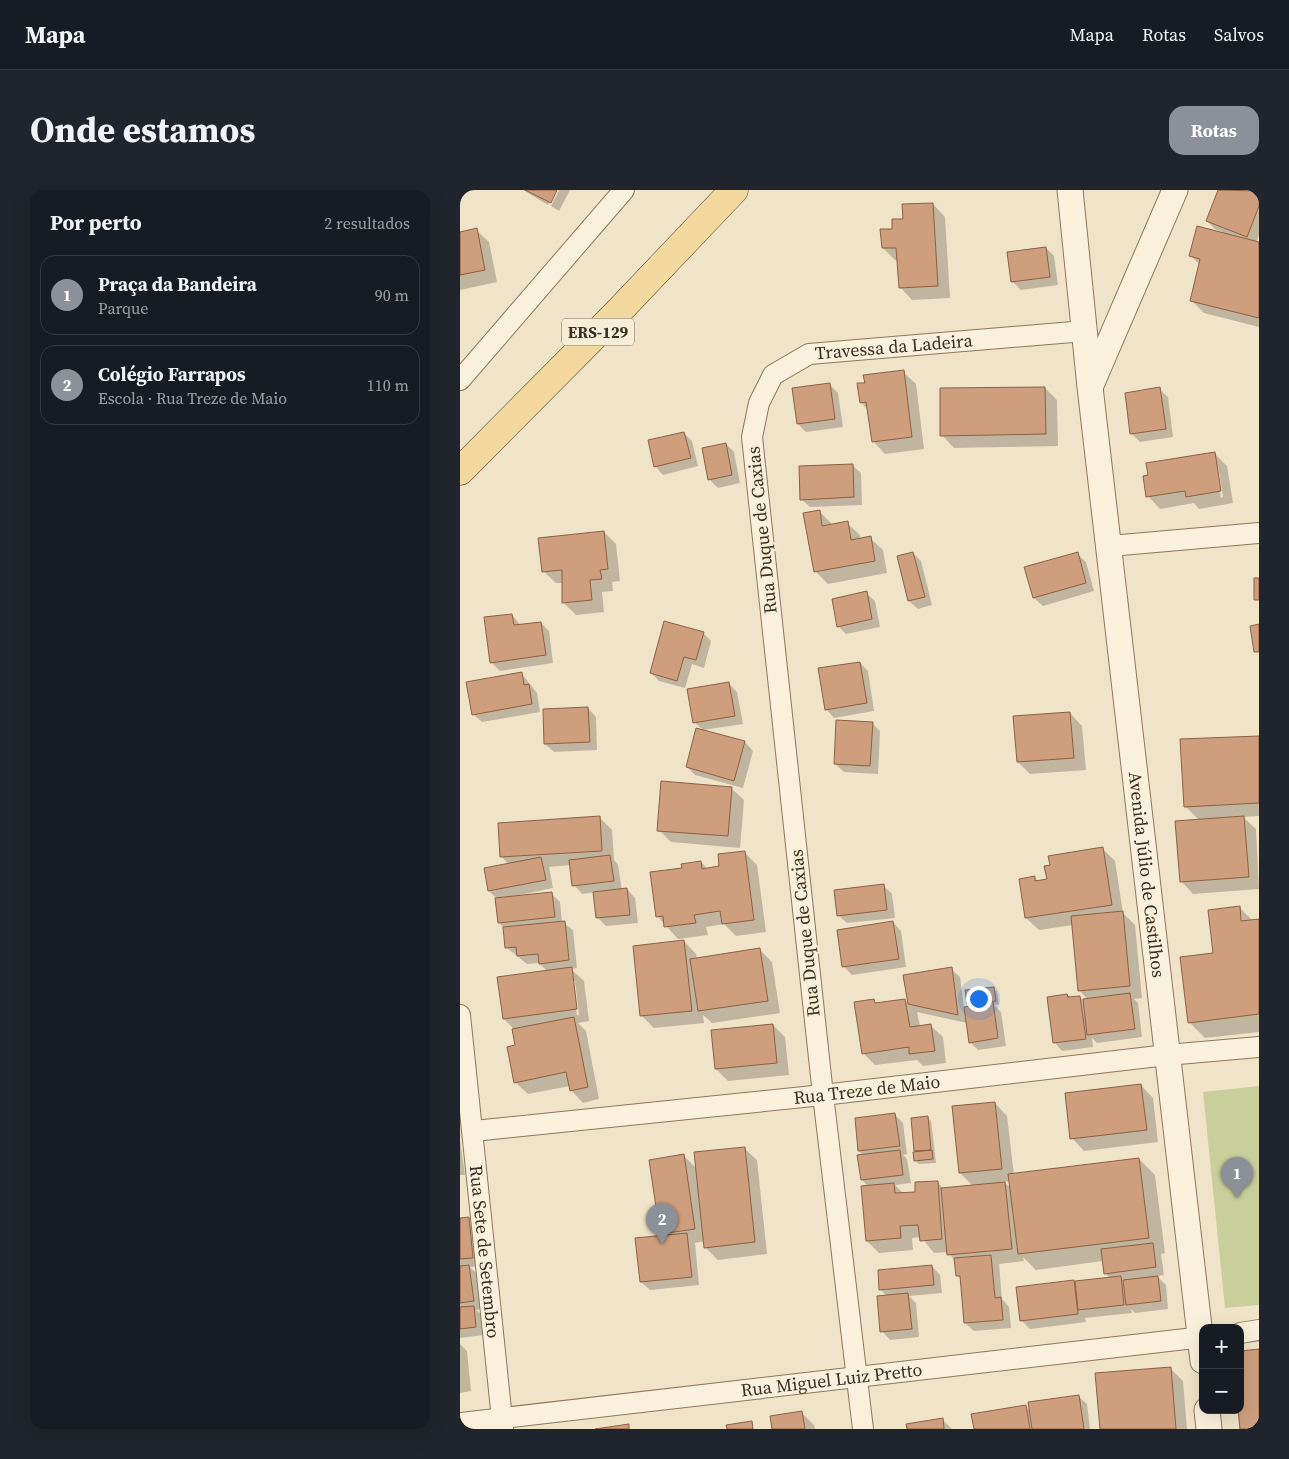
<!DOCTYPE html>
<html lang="pt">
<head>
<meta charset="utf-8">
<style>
	:root { --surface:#171b24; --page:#20242c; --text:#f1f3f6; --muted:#9ea1a6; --line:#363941; --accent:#8c9099 }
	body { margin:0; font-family:"Source Serif 4",serif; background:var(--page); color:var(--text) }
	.controls { position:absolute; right:15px; bottom:15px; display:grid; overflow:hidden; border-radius:10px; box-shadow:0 5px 20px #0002 }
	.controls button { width:45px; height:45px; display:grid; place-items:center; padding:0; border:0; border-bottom:1px solid var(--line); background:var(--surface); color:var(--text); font:25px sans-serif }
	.you { position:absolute; left:518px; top:808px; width:18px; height:18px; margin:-12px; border:4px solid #fff; border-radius:50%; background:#1a73e8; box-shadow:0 0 0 8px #1a73e833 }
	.badge { display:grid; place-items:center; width:32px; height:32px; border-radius:50%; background:var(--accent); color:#fff; font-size:16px; font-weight:700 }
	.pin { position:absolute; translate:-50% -41px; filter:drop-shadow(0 1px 2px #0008) }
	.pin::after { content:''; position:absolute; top:26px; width:18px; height:15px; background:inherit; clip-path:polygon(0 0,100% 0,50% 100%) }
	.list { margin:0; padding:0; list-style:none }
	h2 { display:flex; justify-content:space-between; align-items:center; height:65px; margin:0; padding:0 20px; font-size:21px }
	h2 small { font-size:16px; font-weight:400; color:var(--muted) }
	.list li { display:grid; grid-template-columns:32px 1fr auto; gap:15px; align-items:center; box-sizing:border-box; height:80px; margin:0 10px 10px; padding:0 10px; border:1px solid var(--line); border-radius:15px }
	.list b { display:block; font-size:19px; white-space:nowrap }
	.list p { margin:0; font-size:16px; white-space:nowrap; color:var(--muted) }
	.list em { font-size:16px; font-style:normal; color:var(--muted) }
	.map { position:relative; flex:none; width:799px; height:1239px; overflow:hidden; border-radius:15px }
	header { display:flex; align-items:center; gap:30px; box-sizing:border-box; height:70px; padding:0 25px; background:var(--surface); border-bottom:1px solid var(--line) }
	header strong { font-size:24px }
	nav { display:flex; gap:28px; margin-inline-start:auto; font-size:18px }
	.intro { display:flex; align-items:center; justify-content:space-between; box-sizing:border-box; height:120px; padding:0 30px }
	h1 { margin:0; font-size:35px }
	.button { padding:12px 22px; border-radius:15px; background:var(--accent); color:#fff; font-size:18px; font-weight:700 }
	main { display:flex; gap:30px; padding:0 30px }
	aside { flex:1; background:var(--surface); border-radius:15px; box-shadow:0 5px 20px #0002 }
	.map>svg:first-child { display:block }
	.green { fill:#c9cf9b }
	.shadow { fill:#0003; fill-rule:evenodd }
	.building { fill:#cf9f7d; stroke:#8d5f41 }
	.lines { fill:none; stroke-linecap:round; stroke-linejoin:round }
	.minor-casing { stroke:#8d765c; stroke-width:22 }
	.tertiary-casing { stroke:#8d765c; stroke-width:27 }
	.primary-casing { stroke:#5b4430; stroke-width:29 }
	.minor { stroke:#faf1dc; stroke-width:20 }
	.tertiary { stroke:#faf1dc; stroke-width:25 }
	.primary { stroke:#f3d9a0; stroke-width:28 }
	.labels { text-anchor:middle; stroke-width:4; stroke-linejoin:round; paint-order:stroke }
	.shield { fill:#f7eed8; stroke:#756857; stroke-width:1 }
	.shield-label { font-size:16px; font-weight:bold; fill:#3d2e20 }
	.street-label { font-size:18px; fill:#3d2e20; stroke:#f7eed8 }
</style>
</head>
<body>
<header>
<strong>Mapa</strong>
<nav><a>Mapa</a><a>Rotas</a><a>Salvos</a></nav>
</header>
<div class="intro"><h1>Onde estamos</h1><a class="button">Rotas</a></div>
<main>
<aside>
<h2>Por perto<small>2 resultados</small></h2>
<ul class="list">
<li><span class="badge">1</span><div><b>Praça da Bandeira</b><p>Parque</p></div><em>90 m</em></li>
<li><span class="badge">2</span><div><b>Colégio Farrapos</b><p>Escola · Rua Treze de Maio</p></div><em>110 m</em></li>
</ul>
</aside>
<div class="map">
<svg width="799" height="1239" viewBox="0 0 799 1239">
	<rect width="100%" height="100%" fill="#f0e4c8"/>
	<!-- green -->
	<path class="green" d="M 799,896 L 799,1115 L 765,1118 L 743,902 Z"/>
	<!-- shadow -->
	<path class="shadow" d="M 63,0 L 96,0 L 88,15 Z
		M 99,0 L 110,0 L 99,21 L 91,16 Z
		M 759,0 L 794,0 L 799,2 L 799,45 L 796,53 L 799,53 L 799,137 L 744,123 L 731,110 L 740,75 L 731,66 L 765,43 L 755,39 L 747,31 Z
		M 473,14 L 485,27 L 490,108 L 452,110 L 440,97 L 438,70 L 435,70 L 423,58 L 434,40 L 445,30 Z
		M 16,40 L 29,52 L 37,92 L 0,100 L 0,43 Z
		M 586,58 L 594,66 L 598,95 L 561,100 L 552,91 Z
		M 443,182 L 456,194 L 464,259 L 425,264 L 413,251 L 408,220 L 401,212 L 406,194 Z
		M 370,195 L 378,203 L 383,237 L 346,242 L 338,234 Z
		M 585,198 L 597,210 L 598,256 L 494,258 L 482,245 Z
		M 699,199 L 708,207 L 713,247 L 680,252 L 672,244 Z
		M 224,243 L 232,251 L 238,276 L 203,285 L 195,276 Z
		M 266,254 L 274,262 L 280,293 L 258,298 L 249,289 Z
		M 754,263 L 767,276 L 773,313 L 739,319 L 734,313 L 700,319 L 688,306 ZM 756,276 L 758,276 L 763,307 L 761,308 Z
		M 392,275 L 401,283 L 402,315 L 350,317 L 341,309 Z
		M 360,322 L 372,334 L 387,333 L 400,345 L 400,349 L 410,348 L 423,360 L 427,383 L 368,394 L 355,381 Z
		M 144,342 L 156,354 L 160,391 L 152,392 L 153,401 L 142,402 L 144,422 L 116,425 L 104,413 L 103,393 L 96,393 L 83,381 Z
		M 453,363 L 461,371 L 472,415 L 458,419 L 449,411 L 438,367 Z
		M 617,364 L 626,372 L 634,401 L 583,416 L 574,408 Z
		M 406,403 L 415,411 L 420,437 L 386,444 L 378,436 Z
		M 52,425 L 61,436 L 81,433 L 89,441 L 93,473 L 40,481 L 31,472 Z
		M 243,443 L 251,451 L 244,478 L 232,474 L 225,498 L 199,491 L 191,483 Z
		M 400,473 L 408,481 L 414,521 L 374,528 L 366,519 Z
		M 62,484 L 77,503 L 80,522 L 22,532 L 13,524 Z
		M 269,494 L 277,502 L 283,534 L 243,540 L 234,532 Z
		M 128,518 L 136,527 L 137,560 L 94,562 L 85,554 Z
		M 610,523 L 622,536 L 626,580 L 570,584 L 558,572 Z
		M 412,533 L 420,541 L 418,584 L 384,582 L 375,574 Z
		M 799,547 L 799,626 L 783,627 L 796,639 L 799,699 L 733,704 L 721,691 L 739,630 L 725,616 Z
		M 285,552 L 293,561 L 283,598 L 235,585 L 227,577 Z
		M 271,598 L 284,610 L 280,658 L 211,652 L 199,640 Z
		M 139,627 L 152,640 L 154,670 L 158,675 L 162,700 L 167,699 L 175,708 L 178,733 L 146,736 L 138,728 L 135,702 L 122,704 L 114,695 L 111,675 L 89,677 L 93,698 L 60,705 L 60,707 L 91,703 L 100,712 L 102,732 L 113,740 L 117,778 L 111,779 L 124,791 L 129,831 L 118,833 L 126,841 L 139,909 L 123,913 L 111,900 L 110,896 L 68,904 L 55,892 L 55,840 L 44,829 L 88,782 L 79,773 L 67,774 L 47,758 L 44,738 L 39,733 L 36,708 L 29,701 L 25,679 L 49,675 L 42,667 ZM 112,791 L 115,791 L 119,825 L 117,825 Z
		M 643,659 L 655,671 L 663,723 L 675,735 L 682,808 L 674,809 L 678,813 L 682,847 L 637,853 L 632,848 L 633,857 L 602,861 L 594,852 L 607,805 L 610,808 L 620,807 L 623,810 L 628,810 L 619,800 L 613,735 L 579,740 L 566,728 L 574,687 L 578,691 L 588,690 Z
		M 284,662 L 297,675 L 306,742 L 276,746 L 264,734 L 246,737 L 248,745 L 218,749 L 197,726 L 223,679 L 241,672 L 248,679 L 260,677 Z
		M 424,696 L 432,704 L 435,728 L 387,733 L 378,725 Z
		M 779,717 L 793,731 L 799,730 L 799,842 L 745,848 L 729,832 L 754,764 Z
		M 433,732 L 441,741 L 446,777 L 392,785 L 384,777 L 378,741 Z
		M 224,751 L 236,764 L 237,769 L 299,759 L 312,772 L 320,823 L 252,833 L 243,825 L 244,833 L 194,838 L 182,826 Z
		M 491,779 L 500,787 L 504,818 L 511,817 L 508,814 L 533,798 L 537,802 L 539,814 L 534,815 L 541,822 L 546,856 L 518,860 L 510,852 L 507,833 L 457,822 L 460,836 L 470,835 L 483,847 L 486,873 L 463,876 L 457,870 L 415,875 L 403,863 L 414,811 L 417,814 L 445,810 L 449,815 L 445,786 Z
		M 313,835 L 325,847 L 329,885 L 268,891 L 256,879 Z
		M 681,895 L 693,908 L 698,952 L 624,961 L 612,948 Z
		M 535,913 L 547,926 L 554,985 L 679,969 L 695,985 L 705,1063 L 701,1064 L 704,1085 L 697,1086 L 706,1095 L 708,1119 L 675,1123 L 671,1119 L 672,1123 L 625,1128 L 626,1132 L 570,1139 L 561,1130 L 558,1098 L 650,1088 L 645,1083 L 643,1071 L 576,1080 L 563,1067 L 564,1071 L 539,1074 L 542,1109 L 549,1117 L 551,1138 L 514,1141 L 505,1133 L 501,1089 L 497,1085 L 496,1072 L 488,1062 L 474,1063 L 461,1047 L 452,1048 L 453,1060 L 419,1063 L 407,1051 L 408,996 L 402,990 L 404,966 L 399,961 L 435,925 L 443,933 L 447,964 L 443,965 L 447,969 L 451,993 L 435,995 L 444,1004 L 457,1003 L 477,992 L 484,999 L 513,996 L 500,983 ZM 550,991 L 552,999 L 544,992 Z
		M 467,927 L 471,931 L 476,973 L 459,974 L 456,971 L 452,929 Z
		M 0,951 L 5,985 L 0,985 Z
		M 284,958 L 297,970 L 307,1064 L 258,1070 L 245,1057 L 245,1051 L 235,1053 L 239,1095 L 190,1100 L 181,1092 L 205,1046 L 202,1043 L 224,966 L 237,979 Z
		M 0,1029 L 9,1029 L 17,1037 L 21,1076 L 10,1077 L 17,1084 L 21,1119 L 16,1120 L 22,1125 L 24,1145 L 0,1148 Z
		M 472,1076 L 480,1085 L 482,1103 L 449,1106 L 456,1113 L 459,1147 L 430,1150 L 422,1141 L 427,1106 L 421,1100 Z
		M 0,1154 L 7,1161 L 11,1201 L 0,1203 Z
		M 710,1178 L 723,1191 L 727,1239 L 641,1239 Z
		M 618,1206 L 627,1214 L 630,1239 L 515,1239 L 565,1216 L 571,1222 Z
		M 342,1223 L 354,1235 L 355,1239 L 313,1239 Z
		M 482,1229 L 492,1239 L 448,1239 Z"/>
	<!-- building -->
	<path class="building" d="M 65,0 L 97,0 L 91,13 Z
		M 758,0 L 799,1 L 799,16 L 787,47 L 746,31 Z
		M 473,13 L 478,96 L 439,98 L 436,58 L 422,58 L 420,39 L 432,39 L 432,29 L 443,29 L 442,14 Z
		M 737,36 L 799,52 L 799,128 L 730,111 L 740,69 L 729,66 Z
		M 17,38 L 25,80 L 0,85 L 0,42 Z
		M 586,57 L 590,87 L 551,92 L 547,62 Z
		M 444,180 L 452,247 L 412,252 L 406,212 L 400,213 L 397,193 L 405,193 L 403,185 Z
		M 370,193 L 375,229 L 337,234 L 332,198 Z
		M 585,197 L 586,244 L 480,246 L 480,198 Z
		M 700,197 L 706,239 L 670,244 L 665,203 Z
		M 224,242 L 231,268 L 194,277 L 188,250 Z
		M 266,253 L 272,285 L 248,290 L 242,258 Z
		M 755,262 L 761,301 L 726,307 L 725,301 L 686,307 L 683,286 L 688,285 L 686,273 Z
		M 393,274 L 394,307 L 340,310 L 339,276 Z
		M 360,320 L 362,336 L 388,331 L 391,350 L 411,346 L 415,371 L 354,382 L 343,323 Z
		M 144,341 L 148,379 L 140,380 L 142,389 L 130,390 L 132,410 L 102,413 L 102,380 L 82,382 L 78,348 Z
		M 453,362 L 465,407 L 448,411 L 437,366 Z
		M 618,362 L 626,393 L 573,408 L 564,377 Z
		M 794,388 L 799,388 L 799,410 L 794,410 Z
		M 407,401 L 412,429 L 377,437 L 372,409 Z
		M 52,424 L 54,435 L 81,432 L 86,465 L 30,473 L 24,427 Z
		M 204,431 L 244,442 L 236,470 L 224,467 L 217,491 L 190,483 Z
		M 799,434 L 799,462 L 794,462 L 790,436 Z
		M 400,472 L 407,513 L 365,520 L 358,478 Z
		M 62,482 L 64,495 L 69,494 L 72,514 L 12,525 L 6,492 Z
		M 269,492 L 275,526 L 233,533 L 227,499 Z
		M 128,517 L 130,552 L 84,554 L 83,519 Z
		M 610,522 L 614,568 L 557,572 L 553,526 Z
		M 376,530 L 413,532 L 410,576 L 374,574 Z
		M 236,538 L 285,551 L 274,591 L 226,577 Z
		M 799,546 L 799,613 L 724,617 L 720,549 Z
		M 201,591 L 272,597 L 268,646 L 197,641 Z
		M 140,626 L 142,661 L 40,667 L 38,633 Z
		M 784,626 L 789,687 L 720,692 L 715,631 Z
		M 643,657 L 652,715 L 565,728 L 559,689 L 575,686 L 575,691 L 587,689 L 584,676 L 590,675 L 588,666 Z
		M 285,661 L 294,730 L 262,734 L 260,721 L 234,725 L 236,733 L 204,737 L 203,726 L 196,727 L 190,682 L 222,678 L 221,674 L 241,671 L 242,679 L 259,676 L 258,664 Z
		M 150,665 L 154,691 L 112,696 L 109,670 Z
		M 81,667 L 86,690 L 28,701 L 24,678 Z
		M 424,694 L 427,720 L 377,726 L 374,700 Z
		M 167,698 L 170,725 L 136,728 L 133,702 Z
		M 92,702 L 95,727 L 38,733 L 35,708 Z
		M 780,716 L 781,731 L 799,729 L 799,824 L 728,833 L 720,767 L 753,763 L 748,720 Z
		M 663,721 L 670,796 L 618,801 L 611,726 Z
		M 105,731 L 109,770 L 79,774 L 78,764 L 57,766 L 56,757 L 45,758 L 43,737 Z
		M 433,731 L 439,769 L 382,777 L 377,740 Z
		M 224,750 L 232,821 L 180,826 L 173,756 Z
		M 300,758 L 308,811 L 238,821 L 230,769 Z
		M 112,777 L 117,819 L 43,829 L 37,787 Z
		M 492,777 L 498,825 L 448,814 L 443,785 Z
		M 534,797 L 536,811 L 507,814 L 505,800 Z
		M 670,803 L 675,839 L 627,845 L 623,809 Z
		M 607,804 L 608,807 L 620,806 L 626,849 L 593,853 L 587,807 Z
		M 414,809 L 415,813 L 445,809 L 450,837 L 471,834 L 475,861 L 449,864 L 449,857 L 402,864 L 394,812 Z
		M 533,812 L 538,848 L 509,853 L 504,817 Z
		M 114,827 L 128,897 L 110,901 L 106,882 L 54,893 L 47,857 L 55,855 L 52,839 Z
		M 313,834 L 317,873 L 255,879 L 251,840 Z
		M 681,894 L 687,940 L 610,949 L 605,903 Z
		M 535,912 L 542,979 L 499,983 L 492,916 Z
		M 435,923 L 440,956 L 398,961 L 395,928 Z
		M 468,926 L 471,960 L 454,961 L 451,928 Z
		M 285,957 L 295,1052 L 244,1058 L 234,962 Z
		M 440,960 L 443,985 L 401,990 L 397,965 Z
		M 472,960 L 473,969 L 454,971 L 453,962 Z
		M 224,964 L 235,1039 L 200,1044 L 189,970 Z
		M 679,968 L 689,1048 L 558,1064 L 548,984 Z
		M 478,991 L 482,1049 L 460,1051 L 458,1035 L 440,1036 L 441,1048 L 406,1051 L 401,996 L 434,993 L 435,1003 L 455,1002 L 455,992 Z
		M 545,992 L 552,1059 L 487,1065 L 481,998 Z
		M 9,1027 L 13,1068 L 0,1069 L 0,1028 Z
		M 227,1043 L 232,1087 L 180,1092 L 175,1048 Z
		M 693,1053 L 696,1077 L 644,1084 L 641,1059 Z
		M 531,1065 L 535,1108 L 541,1107 L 543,1130 L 504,1133 L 500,1086 L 496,1086 L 494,1068 Z
		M 9,1075 L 14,1111 L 0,1113 L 0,1076 Z
		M 472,1075 L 474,1095 L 419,1100 L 418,1080 Z
		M 661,1086 L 664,1115 L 618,1120 L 615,1091 Z
		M 698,1086 L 701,1111 L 666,1115 L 663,1090 Z
		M 614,1090 L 618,1124 L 560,1131 L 556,1097 Z
		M 448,1103 L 452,1139 L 420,1142 L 417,1106 Z
		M 14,1116 L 16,1137 L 0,1139 L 0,1117 Z
		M 799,1159 L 799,1239 L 780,1239 L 778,1220 L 780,1220 L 780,1161 Z
		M 711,1177 L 716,1239 L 640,1239 L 635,1183 Z
		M 619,1205 L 624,1239 L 572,1239 L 568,1212 Z
		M 566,1215 L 570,1239 L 514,1239 L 511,1224 Z
		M 342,1221 L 345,1239 L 312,1239 L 310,1226 Z
		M 483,1228 L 484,1239 L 447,1239 L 446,1234 Z
		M 292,1231 L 293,1239 L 267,1239 L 266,1235 Z
		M 169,1234 L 169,1239 L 135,1239 Z"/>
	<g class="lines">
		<!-- minor casing -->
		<g class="minor-casing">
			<g id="minor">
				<path d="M 0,190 L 164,0"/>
				<path d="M 650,356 L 799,343"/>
				<path id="s1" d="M 0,825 L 43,1239"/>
				<path id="s2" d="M 14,941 L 363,905 L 707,865 L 799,857"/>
				<path d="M 780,1143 L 799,1140"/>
				<path id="s3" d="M 0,1233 L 743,1147"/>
				<path id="s4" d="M 403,1239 L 363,905 L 292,247 L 299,213 L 313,185 L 349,164 L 625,141"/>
			</g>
		</g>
		<!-- tertiary casing -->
		<g class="tertiary-casing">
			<g id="tertiary">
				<path id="s5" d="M 610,0 L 630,197 L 743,1171"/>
				<path d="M 631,195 L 715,0"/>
				<path d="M 747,1220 L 749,1239"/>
			</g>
		</g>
		<!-- primary casing -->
		<g class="primary-casing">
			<path id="primary" d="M 0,281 L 157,123 L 274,0"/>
		</g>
		<!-- minor -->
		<use href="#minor" class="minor"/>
		<!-- tertiary -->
		<use href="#tertiary" class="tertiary"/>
		<!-- primary -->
		<use href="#primary" class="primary"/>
	</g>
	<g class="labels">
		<!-- shield labels -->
		<rect class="shield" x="102" y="128.5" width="72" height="27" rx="4"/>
		<g class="shield-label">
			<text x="138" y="148">ERS-129</text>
		</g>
		<!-- street labels -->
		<g class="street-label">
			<text dy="6" stroke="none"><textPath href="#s4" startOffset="1191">Travessa da Ladeira</textPath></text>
			<text transform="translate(302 340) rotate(-96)" y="6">Rua Duque de Caxias</text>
			<text dy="6" stroke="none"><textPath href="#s5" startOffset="689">Avenida Júlio de Castilhos</textPath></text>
			<text transform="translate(345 743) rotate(-96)" y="6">Rua Duque de Caxias</text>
			<text dy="6" stroke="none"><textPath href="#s2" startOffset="395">Rua Treze de Maio</textPath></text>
			<text dy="6" stroke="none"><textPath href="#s1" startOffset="238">Rua Sete de Setembro</textPath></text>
			<text dy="6" stroke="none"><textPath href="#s3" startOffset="374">Rua Miguel Luiz Pretto</textPath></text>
		</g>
	</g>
</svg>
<div class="controls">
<button>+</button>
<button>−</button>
</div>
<div class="you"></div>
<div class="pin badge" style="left:777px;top:1008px">1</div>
<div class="pin badge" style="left:202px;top:1054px">2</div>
</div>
</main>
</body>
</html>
